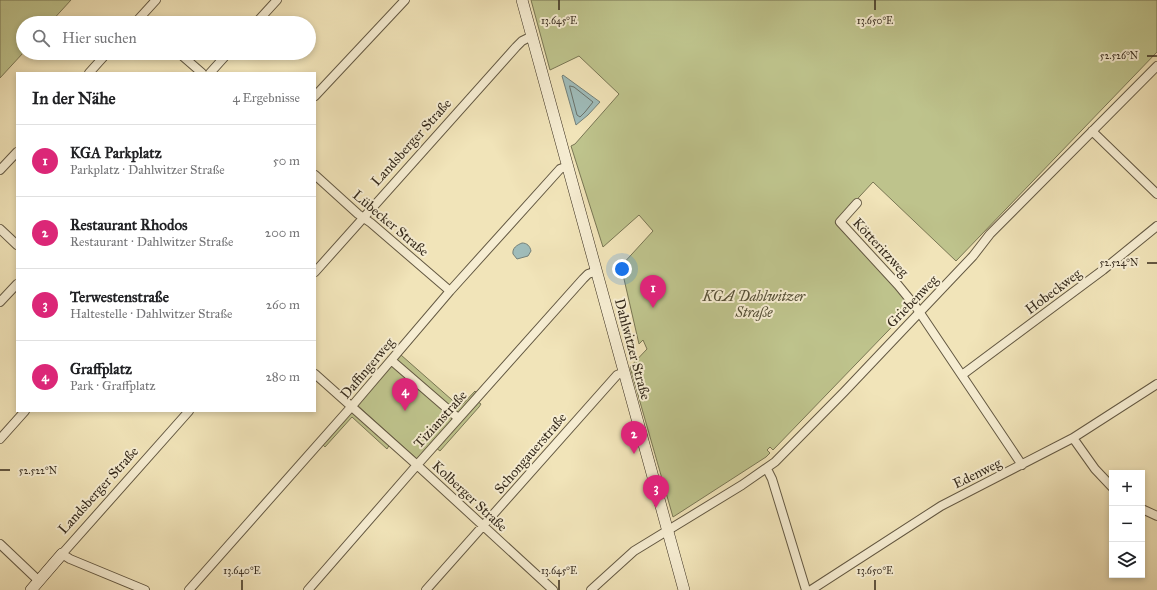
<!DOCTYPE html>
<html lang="de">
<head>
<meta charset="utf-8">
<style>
	:root { --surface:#fff; --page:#f6f6f6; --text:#202124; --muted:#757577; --line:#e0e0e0; --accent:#db2777 }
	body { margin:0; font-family:"IM FELL Great Primer",serif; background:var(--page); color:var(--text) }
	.controls { position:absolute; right:12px; bottom:12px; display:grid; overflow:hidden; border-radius:0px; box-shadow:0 2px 6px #0003 }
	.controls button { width:36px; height:36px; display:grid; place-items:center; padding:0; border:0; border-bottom:1px solid var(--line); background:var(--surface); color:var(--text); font:20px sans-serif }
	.you { position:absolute; left:622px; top:269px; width:14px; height:14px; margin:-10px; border:3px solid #fff; border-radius:50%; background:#1a73e8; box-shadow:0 0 0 6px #1a73e833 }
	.badge { display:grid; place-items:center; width:26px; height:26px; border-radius:50%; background:var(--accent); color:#fff; font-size:13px; font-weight:700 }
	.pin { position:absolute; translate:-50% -33px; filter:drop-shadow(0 1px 2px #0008) }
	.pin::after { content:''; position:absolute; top:21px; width:14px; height:12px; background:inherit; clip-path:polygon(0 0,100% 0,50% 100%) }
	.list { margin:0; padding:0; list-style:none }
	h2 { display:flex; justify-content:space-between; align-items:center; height:52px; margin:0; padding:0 16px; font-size:17px }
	h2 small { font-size:13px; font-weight:400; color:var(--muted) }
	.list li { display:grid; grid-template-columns:26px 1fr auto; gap:12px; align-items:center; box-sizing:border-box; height:72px; padding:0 16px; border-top:1px solid var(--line) }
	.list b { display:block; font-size:15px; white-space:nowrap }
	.list p { margin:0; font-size:13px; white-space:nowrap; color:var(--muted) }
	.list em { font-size:13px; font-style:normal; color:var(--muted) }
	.icon { flex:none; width:22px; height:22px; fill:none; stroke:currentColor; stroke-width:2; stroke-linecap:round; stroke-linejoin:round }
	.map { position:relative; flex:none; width:1157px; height:590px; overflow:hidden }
	.search { position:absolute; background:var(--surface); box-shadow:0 2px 6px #0003; left:16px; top:16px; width:300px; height:44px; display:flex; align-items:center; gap:10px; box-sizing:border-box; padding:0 14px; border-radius:22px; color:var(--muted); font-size:15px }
	.panel { position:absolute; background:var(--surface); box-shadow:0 2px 6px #0003; left:16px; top:72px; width:300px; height:340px; border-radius:0px }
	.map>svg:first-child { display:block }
	.green { fill:#bec38c; stroke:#797654 }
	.water { fill:#9fbcba; stroke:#74817a }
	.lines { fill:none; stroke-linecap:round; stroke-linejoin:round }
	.shore { stroke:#6a726a; stroke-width:1 }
	.street-casing { stroke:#635842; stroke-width:10 }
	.secondary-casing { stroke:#34291b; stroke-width:12 }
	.street { stroke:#f6edd2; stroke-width:8 }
	.secondary { stroke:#f6edd2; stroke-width:11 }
	.ticks { fill:none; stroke:#34291b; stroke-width:1.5 }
	.labels { text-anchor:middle; stroke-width:4; stroke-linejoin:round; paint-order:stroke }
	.street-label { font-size:14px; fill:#34291b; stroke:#f6edd2 }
	.park-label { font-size:14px; font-style:italic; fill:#565037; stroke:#f6edd2 }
	.ticks-label { font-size:10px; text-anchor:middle; fill:#34291b; stroke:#f6edd2; stroke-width:4; stroke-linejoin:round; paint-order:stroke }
</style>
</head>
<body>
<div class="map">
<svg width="1157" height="590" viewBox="0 0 1157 590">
	<rect width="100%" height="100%" fill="#f1e4b9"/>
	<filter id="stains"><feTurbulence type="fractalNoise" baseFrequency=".005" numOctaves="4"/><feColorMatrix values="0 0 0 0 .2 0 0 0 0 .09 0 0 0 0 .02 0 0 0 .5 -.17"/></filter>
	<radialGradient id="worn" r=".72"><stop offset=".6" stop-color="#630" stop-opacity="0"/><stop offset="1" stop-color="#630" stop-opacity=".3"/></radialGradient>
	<!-- green -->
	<path class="green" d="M 0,0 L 71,0 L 50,23 L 23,23 L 23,53 L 0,78 Z
		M 531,0 L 1157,0 L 1157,52 L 956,261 L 873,182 L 835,223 L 862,249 L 912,306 L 773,450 L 770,447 L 767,450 L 770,453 L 766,457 L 673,517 L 630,367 L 647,349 L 643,340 L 639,344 L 621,266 L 653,231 L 639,215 L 603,247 L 571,146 L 575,144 L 619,94 L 579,56 L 550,70 Z
		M 410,340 L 412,342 L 401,355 L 460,407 L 475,391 L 478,395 L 461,413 L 457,414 L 395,361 Z
		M 391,364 L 453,417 L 453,421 L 420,459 L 417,459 L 356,404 Z
		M 477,401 L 481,404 L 479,407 L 440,451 L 435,447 Z
		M 352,411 L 390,444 L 387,449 L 352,417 L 325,447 L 322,444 Z"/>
	<!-- water -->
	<path class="water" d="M 563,75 L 600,102 L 588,115 L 576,125 L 562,76 Z
		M 522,243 C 527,243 530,246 531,251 L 528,256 L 517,259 L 513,254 C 512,248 517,245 522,243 Z"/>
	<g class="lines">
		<!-- shore -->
		<path class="shore" d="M 570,86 L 574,87 L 593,102 L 585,112 L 580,117 L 577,115 L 570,88 Z"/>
		<!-- street casing -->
		<g class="street-casing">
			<path id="street" d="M 135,23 L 156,0
				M 256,23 L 277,0
				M 179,53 L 202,73
				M 89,73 L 107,53
				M 210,73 L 228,53
				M 315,96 L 405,0
				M 1092,131 L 1157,194
				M 0,170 L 17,152
				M 315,175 L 358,214 L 371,223 L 450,291
				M 857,203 L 840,222 L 898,285 L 916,307 L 1022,465
				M 0,229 L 17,245
				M 315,272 L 516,47 L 522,41 L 532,36
				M 0,302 L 17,284
				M 391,360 L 458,418
				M 315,374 L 417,465 L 553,590
				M 962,375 L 1103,270 L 1157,226
				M 1073,438 L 1095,469 L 1112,487
				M 0,439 L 25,411
				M 767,469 L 772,479 L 806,590
				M 1142,509 L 1157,516
				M 0,544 L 39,581
				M 145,590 L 70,559 L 62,554 L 189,411
				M 189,590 L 352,406 L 450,291 L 560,169 L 568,166
				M 308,590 L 417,465 L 583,279 L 588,274 L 597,271
				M 426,590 L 617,375 L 624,372
				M 591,590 L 634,551 L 742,485 L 775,462 L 844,392 L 973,256 L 990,234 L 1157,66
				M 811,590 L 941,506 L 1073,438 L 1157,384"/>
		</g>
		<!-- secondary casing -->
		<g class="secondary-casing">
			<path id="secondary" d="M 522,0 L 684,590
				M 31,590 L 62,554"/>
		</g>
		<!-- street -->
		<use href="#street" class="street"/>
		<!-- secondary -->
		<use href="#secondary" class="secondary"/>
	</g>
	<!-- ticks -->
	<path class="ticks" d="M 559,0 L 559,10M 875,0 L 875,10M 1147,56 L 1157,56M 1147,263 L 1157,263M 0,470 L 10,470M 242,580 L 242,590M 559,580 L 559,590M 875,580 L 875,590"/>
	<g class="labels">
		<!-- street labels -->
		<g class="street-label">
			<text transform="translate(411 142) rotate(-48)" y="5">Landsberger Straße</text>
			<text transform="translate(391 223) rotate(40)" y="5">Lübecker Straße</text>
			<text transform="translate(881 247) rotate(47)" y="5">Kötteritzweg</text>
			<text transform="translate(1053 291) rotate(-37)" y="5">Hobeckweg</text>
			<text transform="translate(912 301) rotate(-46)" y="5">Griebenweg</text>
			<text transform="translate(633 349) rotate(75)" y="5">Dahlwitzer Straße</text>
			<text transform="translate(367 368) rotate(-50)" y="5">Daffingerweg</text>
			<text transform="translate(440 419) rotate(-48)" y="5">Tizianstraße</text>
			<text transform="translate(530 453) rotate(-49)" y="5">Schongauerstraße</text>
			<text transform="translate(977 473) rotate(-26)" y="5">Edenweg</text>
			<text transform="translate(98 490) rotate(-48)" y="5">Landsberger Straße</text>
			<text transform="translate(470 496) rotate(43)" y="5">Kolberger Straße</text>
		</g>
		<!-- park labels -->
		<g class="park-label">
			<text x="754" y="301">KGA Dahlwitzer<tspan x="754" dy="16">Straße</tspan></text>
		</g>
	</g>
	<g class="ticks-label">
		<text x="559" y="24">13.645°E</text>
		<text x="875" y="24">13.650°E</text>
		<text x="1119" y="59">52.526°N</text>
		<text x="1119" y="266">52.524°N</text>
		<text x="38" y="474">52.522°N</text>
		<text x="242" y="574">13.640°E</text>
		<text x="559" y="574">13.645°E</text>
		<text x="875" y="574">13.650°E</text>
	</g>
	<rect width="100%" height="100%" filter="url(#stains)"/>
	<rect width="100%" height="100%" fill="url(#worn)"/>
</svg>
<div class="controls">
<button>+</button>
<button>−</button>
<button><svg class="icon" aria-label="layers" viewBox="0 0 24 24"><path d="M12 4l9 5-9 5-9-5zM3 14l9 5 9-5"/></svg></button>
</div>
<div class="you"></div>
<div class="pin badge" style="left:653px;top:308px">1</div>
<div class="pin badge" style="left:634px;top:454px">2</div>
<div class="pin badge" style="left:656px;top:508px">3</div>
<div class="pin badge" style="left:405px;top:411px">4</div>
<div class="search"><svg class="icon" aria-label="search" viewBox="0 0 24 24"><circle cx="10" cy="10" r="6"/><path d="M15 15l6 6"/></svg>Hier suchen</div>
<section class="panel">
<h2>In der Nähe<small>4 Ergebnisse</small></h2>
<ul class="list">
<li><span class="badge">1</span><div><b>KGA Parkplatz</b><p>Parkplatz · Dahlwitzer Straße</p></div><em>50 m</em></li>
<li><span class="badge">2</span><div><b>Restaurant Rhodos</b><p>Restaurant · Dahlwitzer Straße</p></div><em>200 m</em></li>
<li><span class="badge">3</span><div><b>Terwestenstraße</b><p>Haltestelle · Dahlwitzer Straße</p></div><em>260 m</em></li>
<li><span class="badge">4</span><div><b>Graffplatz</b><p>Park · Graffplatz</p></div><em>280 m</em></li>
</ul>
</section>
</div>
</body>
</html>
